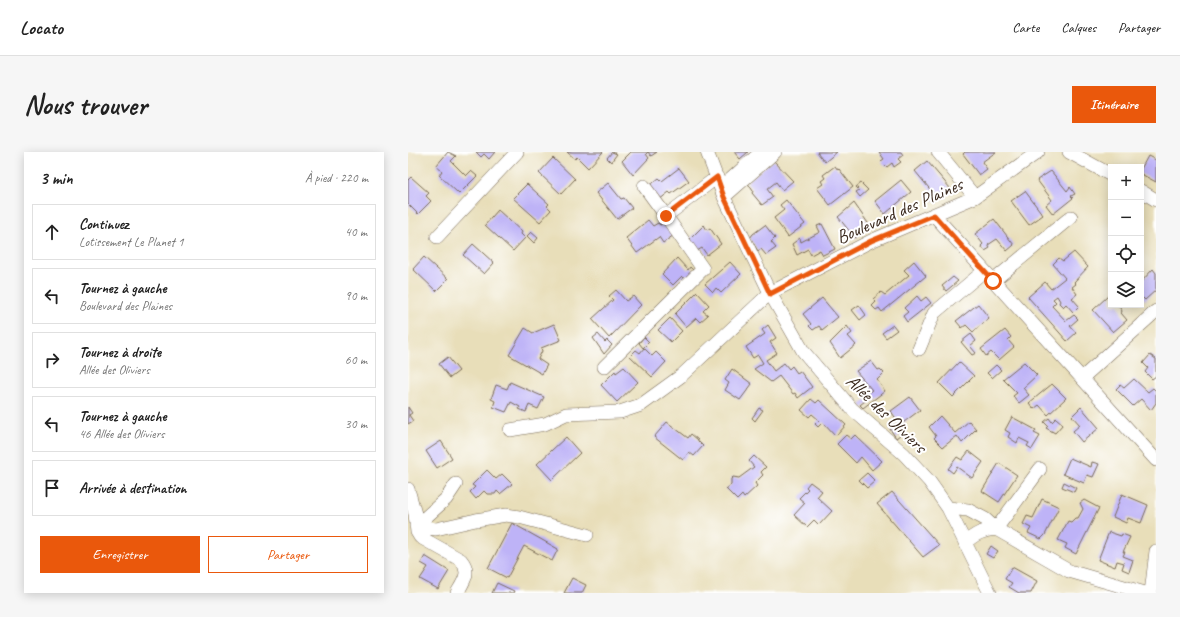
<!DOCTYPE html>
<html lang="fr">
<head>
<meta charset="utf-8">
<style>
	:root { --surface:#fff; --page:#f6f6f6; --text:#222; --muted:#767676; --line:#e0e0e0; --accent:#ea580c }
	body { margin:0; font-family:Caveat,sans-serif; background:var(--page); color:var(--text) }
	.controls { position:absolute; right:12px; top:12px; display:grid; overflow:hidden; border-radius:0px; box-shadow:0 2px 10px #0003 }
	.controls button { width:36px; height:36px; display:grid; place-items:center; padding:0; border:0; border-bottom:1px solid var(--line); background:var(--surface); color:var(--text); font:20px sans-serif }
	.stop { position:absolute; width:12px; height:12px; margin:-9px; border:3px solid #ea580c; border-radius:50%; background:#fff }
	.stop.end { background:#ea580c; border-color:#fff; box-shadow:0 1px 4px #0008 }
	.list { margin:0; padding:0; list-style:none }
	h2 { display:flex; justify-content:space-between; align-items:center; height:52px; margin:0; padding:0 16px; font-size:17px }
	h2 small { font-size:13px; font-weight:400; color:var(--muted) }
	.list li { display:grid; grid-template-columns:26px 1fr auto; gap:12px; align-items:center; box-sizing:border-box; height:56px; margin:0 8px 8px; padding:0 8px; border:1px solid var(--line); border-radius:0px }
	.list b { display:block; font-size:15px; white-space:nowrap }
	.list p { margin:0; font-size:13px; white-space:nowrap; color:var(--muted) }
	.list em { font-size:13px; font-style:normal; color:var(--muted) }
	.actions { display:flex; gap:8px; padding:12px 16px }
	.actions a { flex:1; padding:9px 0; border:1px solid var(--accent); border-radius:0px; text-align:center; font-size:14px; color:var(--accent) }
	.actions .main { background:var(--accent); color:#fff }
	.icon { flex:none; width:22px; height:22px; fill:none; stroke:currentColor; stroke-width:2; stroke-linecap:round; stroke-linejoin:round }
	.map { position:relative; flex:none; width:748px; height:441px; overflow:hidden; border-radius:0px }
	header { display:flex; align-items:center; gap:24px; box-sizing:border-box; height:56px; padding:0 20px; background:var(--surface); border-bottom:1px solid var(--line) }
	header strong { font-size:19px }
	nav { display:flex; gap:22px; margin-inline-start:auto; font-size:14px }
	.intro { display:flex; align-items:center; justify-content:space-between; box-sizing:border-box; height:96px; padding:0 24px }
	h1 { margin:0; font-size:28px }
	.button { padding:10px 18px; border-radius:0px; background:var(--accent); color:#fff; font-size:14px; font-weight:700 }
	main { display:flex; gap:24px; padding:0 24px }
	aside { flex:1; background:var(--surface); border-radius:0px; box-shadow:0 2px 10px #0003 }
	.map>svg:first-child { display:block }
	.building { fill:#beb3f7 }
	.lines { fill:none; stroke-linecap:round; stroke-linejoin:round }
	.street-casing { stroke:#786954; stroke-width:14 }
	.street { stroke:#fff; stroke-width:13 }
	.route { stroke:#ea580c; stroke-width:5 }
	.labels { text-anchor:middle; stroke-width:4; stroke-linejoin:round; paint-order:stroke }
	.street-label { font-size:19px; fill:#3b2a1e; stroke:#fff }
</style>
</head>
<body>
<header>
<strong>Locato</strong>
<nav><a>Carte</a><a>Calques</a><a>Partager</a></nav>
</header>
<div class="intro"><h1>Nous trouver</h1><a class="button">Itinéraire</a></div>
<main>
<aside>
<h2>3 min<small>À pied · 220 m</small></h2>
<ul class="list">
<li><svg class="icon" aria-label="ahead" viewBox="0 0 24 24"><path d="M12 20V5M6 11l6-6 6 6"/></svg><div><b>Continuez</b><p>Lotissement Le Planet 1</p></div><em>40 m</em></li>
<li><svg class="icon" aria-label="left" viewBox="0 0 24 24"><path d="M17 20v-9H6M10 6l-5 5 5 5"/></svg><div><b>Tournez à gauche</b><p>Boulevard des Plaines</p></div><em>90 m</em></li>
<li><svg class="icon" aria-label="right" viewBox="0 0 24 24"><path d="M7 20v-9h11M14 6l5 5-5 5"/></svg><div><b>Tournez à droite</b><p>Allée des Oliviers</p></div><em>60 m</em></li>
<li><svg class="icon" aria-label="left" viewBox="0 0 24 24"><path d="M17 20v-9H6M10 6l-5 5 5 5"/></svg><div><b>Tournez à gauche</b><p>46 Allée des Oliviers</p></div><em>30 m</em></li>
<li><svg class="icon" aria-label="arrive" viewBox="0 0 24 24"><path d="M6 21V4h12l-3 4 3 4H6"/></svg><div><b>Arrivée à destination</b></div></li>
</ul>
<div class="actions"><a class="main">Enregistrer</a><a>Partager</a></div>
</aside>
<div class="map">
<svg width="748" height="441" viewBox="0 0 748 441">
	<rect width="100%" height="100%" fill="#fff"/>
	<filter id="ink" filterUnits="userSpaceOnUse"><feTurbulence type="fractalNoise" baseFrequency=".025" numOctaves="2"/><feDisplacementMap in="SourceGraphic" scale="8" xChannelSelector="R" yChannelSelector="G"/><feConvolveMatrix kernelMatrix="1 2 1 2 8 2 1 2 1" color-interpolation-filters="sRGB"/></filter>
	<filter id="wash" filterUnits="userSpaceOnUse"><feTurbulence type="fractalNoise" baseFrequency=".012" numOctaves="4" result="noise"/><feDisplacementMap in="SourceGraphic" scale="16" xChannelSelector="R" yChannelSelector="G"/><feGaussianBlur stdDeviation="0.9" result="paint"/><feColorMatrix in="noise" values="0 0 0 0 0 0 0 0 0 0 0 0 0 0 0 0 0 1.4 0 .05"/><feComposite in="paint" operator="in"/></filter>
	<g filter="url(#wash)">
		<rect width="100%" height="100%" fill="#e8deb9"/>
		<g id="blocks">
			<!-- building -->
			<path class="building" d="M 40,0 L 48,4 L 43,9 L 58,24 L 63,19 L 69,24 L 51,42 L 31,23 L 34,19 L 28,14 Z
				M 68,0 L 87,0 L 81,7 L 76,2 L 73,5 Z
				M 159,0 L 195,0 L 180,16 L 169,5 L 167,7 Z
				M 204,0 L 209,2 L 203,10 L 199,6 Z
				M 223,0 L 249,0 L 243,4 L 240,0 L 238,2 L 241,6 L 225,23 L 214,9 Z
				M 326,0 L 340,0 L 332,7 Z
				M 409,0 L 429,0 L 417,10 Z
				M 471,0 L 493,0 L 495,3 L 490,7 L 493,10 L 486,15 L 484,11 L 479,15 L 473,9 L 476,7 Z
				M 557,0 L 588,0 L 574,10 L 579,17 L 571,23 L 555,2 Z
				M 740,4 L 748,8 L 748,30 L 733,22 L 733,17 Z
				M 145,6 L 167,27 L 153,42 L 131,21 Z
				M 365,8 L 385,29 L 374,38 L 368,30 L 359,37 L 365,45 L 354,53 L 344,41 L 345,39 L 339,30 Z
				M 519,9 L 542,36 L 525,49 L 521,44 L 525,41 L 507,19 Z
				M 427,14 L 430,18 L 431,17 L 445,35 L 422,53 L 409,36 L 415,32 L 413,29 L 417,26 L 415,23 Z
				M 271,16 L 281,29 L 263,42 L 261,40 L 251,48 L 241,34 L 251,26 L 254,29 Z
				M 643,19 L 659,39 L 662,35 L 667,42 L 663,44 L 665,46 L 645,62 L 638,53 L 644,48 L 629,28 Z
				M 3,25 L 21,41 L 18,44 L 23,49 L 10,62 L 0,52 L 0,28 Z
				M 493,28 L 503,40 L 477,62 L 467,49 Z
				M 200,31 L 213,47 L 216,46 L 224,56 L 209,67 L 188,41 Z
				M 453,31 L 460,38 L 452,45 L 448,40 L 451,38 L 448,35 Z
				M 119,32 L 141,52 L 139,54 L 143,58 L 132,70 L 105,46 Z
				M 617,39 L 635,63 L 621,73 L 603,49 Z
				M 378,48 L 397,72 L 380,85 L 366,66 L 376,58 L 372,53 Z
				M 446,51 L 462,74 L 447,86 L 430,65 Z
				M 90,58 L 114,80 L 113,82 L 117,86 L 105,99 L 77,73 Z
				M 586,67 L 606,93 L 599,99 L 589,87 L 580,93 L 582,96 L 577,99 L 573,94 L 575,92 L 567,82 Z
				M 240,68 L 245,74 L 250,71 L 252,73 L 257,70 L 266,83 L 255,91 L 251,85 L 229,101 L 218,86 Z
				M 414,72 L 427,97 L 415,103 L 412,98 L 403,103 L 400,97 L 389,103 L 384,92 L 392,86 L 393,90 L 412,80 L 409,74 Z
				M 296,73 L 299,78 L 302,76 L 313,92 L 299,103 L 294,96 L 289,99 L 281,88 Z
				M 357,73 L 367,86 L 363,90 L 368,96 L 358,103 L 353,97 L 350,99 L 342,86 L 345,82 Z
				M 123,80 L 130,86 L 126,91 L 119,84 Z
				M 65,92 L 86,111 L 76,122 L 55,103 Z
				M 666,100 L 680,115 L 666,130 L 668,132 L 664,135 L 669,142 L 664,146 L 671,154 L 665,160 L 658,152 L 655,155 L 651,151 L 652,149 L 649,144 L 645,147 L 648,150 L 644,154 L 658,169 L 666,163 L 670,167 L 662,174 L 668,181 L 659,189 L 620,145 L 637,130 L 643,137 L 657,126 L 645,112 L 651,106 L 655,109 Z
				M 16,105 L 40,127 L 28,139 L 5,117 Z
				M 269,106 L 280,118 L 282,115 L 288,121 L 279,129 L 274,124 L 265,133 L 254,122 Z
				M 506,109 L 518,124 L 474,160 L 471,156 L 468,158 L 464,154 L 468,150 L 465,147 L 473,140 L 477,143 L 501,123 L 496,118 Z
				M 322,110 L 333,122 L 313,141 L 308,136 L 305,140 L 297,132 Z
				M 745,117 L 748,121 L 748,138 L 737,148 L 735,146 L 733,147 L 733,130 Z
				M 545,125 L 550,129 L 538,139 L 534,134 Z
				M 208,138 L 218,149 L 225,144 L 233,153 L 201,186 L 184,167 L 205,148 L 201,144 Z
				M 289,140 L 301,153 L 295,159 L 300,163 L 292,170 L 288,166 L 278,175 L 267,162 Z
				M 509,144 L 513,149 L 518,145 L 523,151 L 499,170 L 495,164 L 500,160 L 496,156 Z
				M 700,144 L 703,144 L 703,153 L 710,153 L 714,159 L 713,161 L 719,168 L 705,180 L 685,158 Z
				M 414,146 L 430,165 L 414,178 L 411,174 L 405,178 L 401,174 L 403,172 L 395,162 Z
				M 570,152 L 581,166 L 565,180 L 558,173 L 554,176 L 548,169 Z
				M 451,153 L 458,163 L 452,168 L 444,158 Z
				M 262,166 L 274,179 L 263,190 L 250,178 Z
				M 146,172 L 153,188 L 133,196 L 134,199 L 130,207 L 139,213 L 134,222 L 101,203 L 117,176 L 125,181 Z
				M 360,173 L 368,186 L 362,190 L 369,201 L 358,208 L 366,219 L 376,211 L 381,217 L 384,214 L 389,221 L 392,219 L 404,235 L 390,246 L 387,241 L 385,242 L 371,224 L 363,230 L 346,217 L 355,211 L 350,203 L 345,206 L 338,195 L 357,182 L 354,178 Z
				M 485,173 L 489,178 L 478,186 L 474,181 Z
				M 439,174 L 444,181 L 440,184 L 448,193 L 432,206 L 422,191 Z
				M 597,178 L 603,185 L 600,188 L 606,195 L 591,208 L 583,200 L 578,204 L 573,197 Z
				M 190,182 L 197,190 L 199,188 L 204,193 L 196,202 L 185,186 Z
				M 563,182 L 568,189 L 562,194 L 568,201 L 564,203 L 553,190 Z
				M 236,185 L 241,190 L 235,196 L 231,191 Z
				M 236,196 L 244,204 L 248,200 L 258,210 L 244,225 L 222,204 L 228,198 L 232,201 Z
				M 742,203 L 748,207 L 748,224 L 744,227 L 737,220 L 740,216 L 735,211 Z
				M 40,205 L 51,219 L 42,226 L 31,212 Z
				M 463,209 L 470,218 L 472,217 L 476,221 L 469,228 L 477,239 L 455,256 L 452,253 L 462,245 L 460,241 L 464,238 L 448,219 Z
				M 551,210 L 566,224 L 545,245 L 531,231 Z
				M 616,210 L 629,223 L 615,236 L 621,243 L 611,251 L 605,244 L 609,241 L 595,227 Z
				M 588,213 L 593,218 L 584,226 L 579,221 Z
				M 216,215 L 230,230 L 209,250 L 193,233 L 207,219 L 208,221 Z
				M 324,217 L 344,232 L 332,248 L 317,238 L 321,231 L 317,228 Z
				M 726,227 L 740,240 L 745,236 L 748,239 L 748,251 L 743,258 L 733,247 L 725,254 L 708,237 L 712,233 L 716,236 Z
				M 102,230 L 136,245 L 130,257 L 121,253 L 118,260 L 111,257 L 112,255 L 103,250 L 98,260 L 85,255 L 87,249 L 83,247 L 88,233 L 99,237 Z
				M 644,232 L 658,246 L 640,263 L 631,253 L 626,257 L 621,251 Z
				M 502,245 L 512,258 L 492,273 L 483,259 Z
				M 403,247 L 408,251 L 411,248 L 438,273 L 428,284 L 415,270 L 410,275 L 407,272 L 411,268 L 404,262 L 401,265 L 393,258 Z
				M 0,255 L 4,261 L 1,263 L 5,269 L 0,272 Z
				M 673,255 L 691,276 L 674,290 L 665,279 L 672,273 L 664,264 Z
				M 351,256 L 355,258 L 347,269 L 344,266 Z
				M 532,264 L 547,281 L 561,269 L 568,277 L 554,291 L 549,284 L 535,295 L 526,286 L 528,284 L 521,275 Z
				M 604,265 L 628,278 L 626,281 L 632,284 L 624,297 L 619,294 L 621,291 L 611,286 L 609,291 L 600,285 L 602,281 L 597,278 Z
				M 641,266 L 644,270 L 648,266 L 655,272 L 647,281 L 638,276 L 640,274 L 636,270 Z
				M 259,270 L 280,286 L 283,282 L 290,288 L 290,289 L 295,294 L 286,304 L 281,300 L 275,308 L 246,285 Z
				M 490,272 L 496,280 L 488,286 L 482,277 Z
				M 438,283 L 443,287 L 447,283 L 474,309 L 464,318 L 453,305 L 448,311 L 429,292 Z
				M 158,285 L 172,301 L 144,328 L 129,312 Z
				M 33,289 L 44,306 L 29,316 L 18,299 Z
				M 561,299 L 575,310 L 564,326 L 549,315 L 545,321 L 540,317 L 549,305 L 554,308 Z
				M 346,304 L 358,315 L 353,320 L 355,323 L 347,331 L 349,334 L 336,346 L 334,343 L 329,348 L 318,337 L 323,333 L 323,327 L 325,325 L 331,326 L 346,315 L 341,309 Z
				M 662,306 L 683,315 L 684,310 L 691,312 L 685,325 L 679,323 L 676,331 L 655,322 Z
				M 591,311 L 609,323 L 591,350 L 574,339 Z
				M 79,318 L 88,327 L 94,322 L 104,332 L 92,342 L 89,339 L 87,342 L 79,342 L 76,339 L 68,347 L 62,340 L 67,335 L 64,333 Z
				M 459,321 L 467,329 L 459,336 L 451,328 Z
				M 402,330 L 414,339 L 409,345 L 424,359 L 411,373 L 406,368 L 399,375 L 386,363 L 397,351 L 391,346 L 400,337 L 398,335 Z
				M 656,330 L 668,336 L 666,340 L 654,335 Z
				M 484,340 L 531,393 L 515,405 L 469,352 Z
				M 714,342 L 740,353 L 733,371 L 720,366 L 718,371 L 705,365 Z
				M 634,347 L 651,355 L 637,383 L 633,387 L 620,381 L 623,376 L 615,372 L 619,364 L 625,366 Z
				M 676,348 L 691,356 L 668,402 L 657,396 L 659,392 L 650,388 L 660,369 L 663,370 L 667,366 L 670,366 L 675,357 L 672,351 Z
				M 104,371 L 150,397 L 144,409 L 116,394 L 99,426 L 80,416 Z
				M 701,380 L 713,384 L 714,382 L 722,385 L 715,400 L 717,400 L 715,404 L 725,408 L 721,420 L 714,417 L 716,411 L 709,409 L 707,415 L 690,408 Z
				M 583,394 L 590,399 L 585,406 L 578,402 Z
				M 17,404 L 41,419 L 30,437 L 12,427 L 20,415 L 13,411 Z
				M 604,415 L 629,429 L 623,441 L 611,441 L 601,435 L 604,431 L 597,427 Z
				M 164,426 L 178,433 L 174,441 L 156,441 Z
				M 89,431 L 106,439 L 105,441 L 84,441 Z"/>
		</g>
	</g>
	<g filter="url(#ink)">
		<use href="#blocks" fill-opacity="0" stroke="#786954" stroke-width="1"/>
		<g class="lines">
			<!-- street casing -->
			<g class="street-casing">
				<path id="street" d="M 299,0 L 316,45 L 362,141 L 395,199 L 444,257 L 496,302 L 521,329 L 540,356 L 582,441
					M 530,0 L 567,45
					M 661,0 L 703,23
					M 236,34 L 258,64
					M 313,36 L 353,0
					M 733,39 L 748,48
					M 316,45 L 367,0
					M 526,63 L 748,308
					M 29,85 L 109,0
					M 585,129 L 663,65
					M 511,197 L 526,161 L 576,119
					M 196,215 L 295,117 L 258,64 L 309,25
					M 674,226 L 748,159
					M 102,278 L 137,272 L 158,262 L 212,260 L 233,253 L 273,224 L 362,141 L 463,89 L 567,45 L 630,0
					M 0,337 L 7,362 L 9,380 L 12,385 L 53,408 C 63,420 56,429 49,441
					M 540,356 L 560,358 L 577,367 L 588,377 L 661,419 L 737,441
					M 8,374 L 28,377 L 68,368 L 98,363 L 111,365 L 179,383
					M 8,374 L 38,347 L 48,332
					M 588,377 L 632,317
					M 557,391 C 567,382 575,378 588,377
					M 743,441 L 748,399"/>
			</g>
			<!-- street -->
			<use href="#street" class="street"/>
		</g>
	</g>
	<g class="lines" filter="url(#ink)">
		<!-- route -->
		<path class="route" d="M 258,64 L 309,25 L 316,45 L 362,142 L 463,89 L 526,63 L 585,129"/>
	</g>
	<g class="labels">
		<!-- street labels -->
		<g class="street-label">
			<text transform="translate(491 58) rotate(-24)" y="7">Boulevard des Plaines</text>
			<text transform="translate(479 261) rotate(44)" y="7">Allée des Oliviers</text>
		</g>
	</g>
</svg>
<div class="controls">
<button>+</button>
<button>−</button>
<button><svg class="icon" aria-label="locate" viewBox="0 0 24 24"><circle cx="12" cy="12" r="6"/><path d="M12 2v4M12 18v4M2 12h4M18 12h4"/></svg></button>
<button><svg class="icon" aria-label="layers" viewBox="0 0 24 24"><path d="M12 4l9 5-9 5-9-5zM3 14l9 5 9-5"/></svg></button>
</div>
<div class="stop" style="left:585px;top:129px"></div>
<div class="stop end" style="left:258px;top:64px"></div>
</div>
</main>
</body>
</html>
